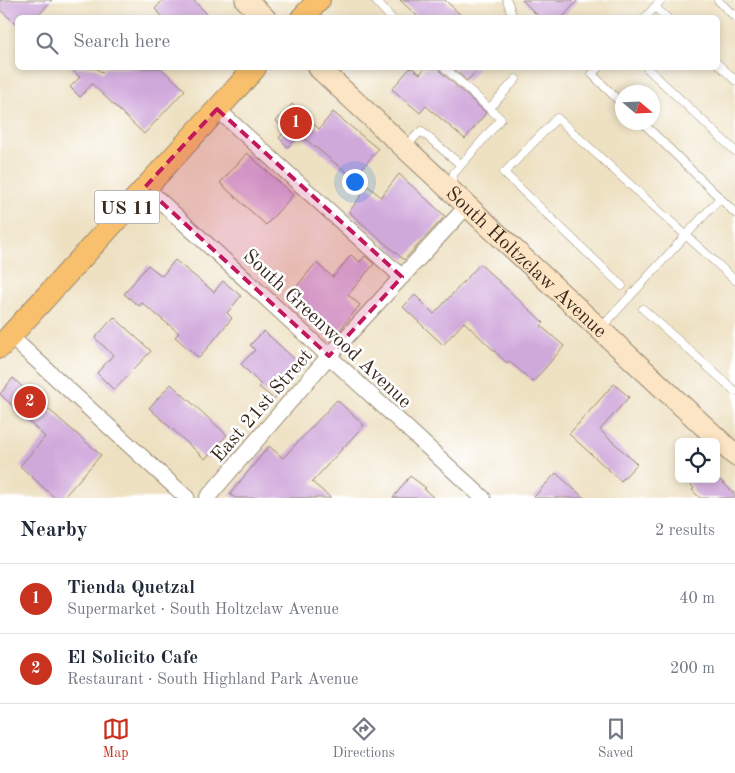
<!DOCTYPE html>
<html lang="en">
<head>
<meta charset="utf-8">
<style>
	:root { --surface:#fff; --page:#f2f2f3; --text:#1f2937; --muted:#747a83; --line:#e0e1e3; --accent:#c8321e }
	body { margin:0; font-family:"Old Standard TT",serif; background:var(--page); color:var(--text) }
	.controls { position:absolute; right:15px; bottom:15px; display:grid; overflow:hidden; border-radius:8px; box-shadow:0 2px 8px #0003 }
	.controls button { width:45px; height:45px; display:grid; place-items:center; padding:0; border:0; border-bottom:1px solid var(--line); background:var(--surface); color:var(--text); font:25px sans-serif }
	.compass { position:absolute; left:615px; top:85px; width:45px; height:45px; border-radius:50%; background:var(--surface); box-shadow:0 2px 8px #0003; rotate:109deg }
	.you { position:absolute; left:354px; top:181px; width:18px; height:18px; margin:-12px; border:4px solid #fff; border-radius:50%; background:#1a73e8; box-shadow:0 0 0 8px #1a73e833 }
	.badge { display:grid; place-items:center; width:32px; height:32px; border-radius:50%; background:var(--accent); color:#fff; font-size:16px; font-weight:700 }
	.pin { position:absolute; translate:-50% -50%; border:2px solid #fff; box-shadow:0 1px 5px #0006 }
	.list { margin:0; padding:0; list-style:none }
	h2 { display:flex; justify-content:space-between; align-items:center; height:65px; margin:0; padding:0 20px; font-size:21px }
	h2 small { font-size:16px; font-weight:400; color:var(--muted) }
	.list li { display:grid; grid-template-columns:32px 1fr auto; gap:15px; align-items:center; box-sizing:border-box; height:70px; padding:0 20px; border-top:1px solid var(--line) }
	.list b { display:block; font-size:19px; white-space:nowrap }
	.list p { margin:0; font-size:16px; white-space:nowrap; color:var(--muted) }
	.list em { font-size:16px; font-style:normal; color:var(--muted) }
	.icon { flex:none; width:28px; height:28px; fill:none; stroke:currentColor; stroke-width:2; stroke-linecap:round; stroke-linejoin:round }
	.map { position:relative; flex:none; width:735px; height:498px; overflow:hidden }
	.search { position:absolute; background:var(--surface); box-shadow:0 2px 8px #0003; left:15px; right:15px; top:15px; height:55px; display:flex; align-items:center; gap:12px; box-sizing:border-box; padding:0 18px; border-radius:8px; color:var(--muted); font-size:19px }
	.sheet { height:205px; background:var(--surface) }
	nav { display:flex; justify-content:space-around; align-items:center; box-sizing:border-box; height:70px; border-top:1px solid var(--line); background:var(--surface); font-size:14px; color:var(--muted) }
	nav a { display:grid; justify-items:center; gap:2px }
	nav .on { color:var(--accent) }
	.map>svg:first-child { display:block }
	.building { fill:#d0a9db }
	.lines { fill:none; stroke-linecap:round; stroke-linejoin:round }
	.lane-casing { stroke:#948670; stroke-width:9 }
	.street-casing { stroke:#948670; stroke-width:17 }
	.secondary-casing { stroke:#948670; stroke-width:23 }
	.primary-casing { stroke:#948670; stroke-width:24 }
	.lane { stroke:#fff; stroke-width:8 }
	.street { stroke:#fff; stroke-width:15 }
	.secondary { stroke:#fce5c4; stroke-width:21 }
	.primary { stroke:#f8bf6c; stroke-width:22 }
	.marked { fill:#c2185b; fill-opacity:0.2; stroke:#c2185b; stroke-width:4; stroke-dasharray:10 6; stroke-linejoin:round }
	.labels { text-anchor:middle; stroke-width:5; stroke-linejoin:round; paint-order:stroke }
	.shield { fill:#fff; stroke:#766a62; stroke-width:1 }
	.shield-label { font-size:19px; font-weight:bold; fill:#3b2a1e }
	.street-label { font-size:20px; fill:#3b2a1e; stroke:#fff }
</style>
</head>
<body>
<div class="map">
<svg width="735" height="498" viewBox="0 0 735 498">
	<rect width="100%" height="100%" fill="#fff"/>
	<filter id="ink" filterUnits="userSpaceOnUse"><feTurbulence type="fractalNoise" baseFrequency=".02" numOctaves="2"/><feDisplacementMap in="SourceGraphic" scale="10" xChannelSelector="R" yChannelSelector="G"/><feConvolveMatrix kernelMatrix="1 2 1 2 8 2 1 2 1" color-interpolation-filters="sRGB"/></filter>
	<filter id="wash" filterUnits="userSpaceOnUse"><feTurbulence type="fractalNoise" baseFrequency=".0096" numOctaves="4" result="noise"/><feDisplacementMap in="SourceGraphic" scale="20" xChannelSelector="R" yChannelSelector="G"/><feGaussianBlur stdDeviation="1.12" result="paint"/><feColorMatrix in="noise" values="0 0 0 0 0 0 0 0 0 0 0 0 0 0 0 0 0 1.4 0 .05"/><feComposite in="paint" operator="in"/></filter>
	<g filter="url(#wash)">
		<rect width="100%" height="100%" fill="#eee1c2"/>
		<g id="blocks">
			<!-- building -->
			<path class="building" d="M 0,0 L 52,0 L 36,18 L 18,18 L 18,25 L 0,10 Z
				M 163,0 L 193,0 L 211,18 L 164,18 L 155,9 Z
				M 400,0 L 445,0 L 464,18 L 419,18 Z
				M 522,0 L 578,0 L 562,18 L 540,18 Z
				M 70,68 L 96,68 L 102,73 L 107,68 L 161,68 L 185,90 L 144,134 L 92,84 L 80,97 L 70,87 L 80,77 Z
				M 410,68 L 412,68 L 420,74 L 425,68 L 439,68 L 441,72 L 486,113 L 465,139 L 426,106 L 420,113 L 392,89 Z
				M 453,68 L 479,68 L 467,81 Z
				M 292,104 L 319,129 L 333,112 L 378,149 L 354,178 L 300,135 L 288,147 L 279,138 L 286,130 L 276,121 Z
				M 247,153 L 293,195 L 266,225 L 220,183 Z
				M 399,174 L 445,216 L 404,260 L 349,212 L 368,186 L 381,197 Z
				M 351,255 L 360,262 L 365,256 L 374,264 L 348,295 L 360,305 L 336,335 L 289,296 L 316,263 L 333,277 Z
				M 175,260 L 214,292 L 223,281 L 241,296 L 227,313 L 232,318 L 199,358 L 175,337 L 179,333 L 142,303 L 139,306 L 124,294 L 148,265 L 162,276 Z
				M 480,264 L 544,323 L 541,326 L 564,346 L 533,382 L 509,361 L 507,363 L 464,322 L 443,345 L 403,307 L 415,295 L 434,314 Z
				M 114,317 L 151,351 L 114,390 L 97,373 L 113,355 L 95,338 Z
				M 264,331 L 301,365 L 274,399 L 259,387 L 261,385 L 241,364 L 255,350 L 250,345 Z
				M 13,378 L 30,394 L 33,391 L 49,406 L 47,408 L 101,455 L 63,498 L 55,498 L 20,466 L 45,437 L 0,394 Z
				M 171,384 L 227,435 L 205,459 L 149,408 Z
				M 614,384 L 629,397 L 600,430 L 637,464 L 621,481 L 569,434 Z
				M 337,400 L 364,425 L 312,482 L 331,498 L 235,498 L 230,494 L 269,446 L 283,458 Z
				M 556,473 L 584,498 L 533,498 Z
				M 410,476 L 426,488 L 424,489 L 434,498 L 393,498 Z
				M 684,479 L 719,479 L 735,494 L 735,498 L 700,498 L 692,490 L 694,488 Z"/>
		</g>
	</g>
	<g filter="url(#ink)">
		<use href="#blocks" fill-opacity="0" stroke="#948670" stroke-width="1"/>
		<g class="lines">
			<!-- lane casing -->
			<g class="lane-casing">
				<path id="lane" d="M 375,0 L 391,18
					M 507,0 L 513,18
					M 718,0 L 735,17
					M 655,7 L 667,18
					M 645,18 L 661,0
					M 718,64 L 735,80
					M 445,68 L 501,119 L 454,173 L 450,188
					M 598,68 L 592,74 L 622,104
					M 647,68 L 735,151
					M 490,108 L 516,79
					M 642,122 L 720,198
					M 405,147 L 421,131 L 461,165
					M 622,286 L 504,173 L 557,118 L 735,280
					M 643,309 L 735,391
					M 601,328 L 720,198 L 735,213"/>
			</g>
			<!-- street casing -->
			<g class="street-casing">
				<path id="street" d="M 217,109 L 402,277
					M 145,187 L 483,498
					M 10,336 L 187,498
					M 207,498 L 329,356 L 467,206"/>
			</g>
			<!-- secondary casing -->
			<g class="secondary-casing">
				<g id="secondary">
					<path d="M 246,0 L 265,18"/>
					<path id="s1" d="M 319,68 L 735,455"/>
				</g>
			</g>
			<!-- primary casing -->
			<g class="primary-casing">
				<path id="primary" d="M 302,18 L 319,0
					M 0,347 L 255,68"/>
			</g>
			<!-- lane -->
			<use href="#lane" class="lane"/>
			<!-- street -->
			<use href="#street" class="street"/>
			<!-- secondary -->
			<use href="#secondary" class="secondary"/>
			<!-- primary -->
			<use href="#primary" class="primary"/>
		</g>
	</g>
	<!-- marked area -->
	<path class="marked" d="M 217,109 L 402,277 L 329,356 L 145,187 Z"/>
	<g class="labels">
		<!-- shield labels -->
		<rect class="shield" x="94.5" y="190.5" width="65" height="33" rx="4"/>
		<g class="shield-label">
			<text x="127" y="214">US 11</text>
		</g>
		<!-- street labels -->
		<g class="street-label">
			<text dy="7" stroke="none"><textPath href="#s1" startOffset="284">South Holtzclaw Avenue</textPath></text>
			<text transform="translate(328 328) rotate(43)" y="7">South Greenwood Avenue</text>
			<text transform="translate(261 405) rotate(-49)" y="7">East 21st Street</text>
		</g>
	</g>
</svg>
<div class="controls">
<button><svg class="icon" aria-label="locate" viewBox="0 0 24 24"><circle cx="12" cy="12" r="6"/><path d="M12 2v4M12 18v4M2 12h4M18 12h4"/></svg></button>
</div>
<svg class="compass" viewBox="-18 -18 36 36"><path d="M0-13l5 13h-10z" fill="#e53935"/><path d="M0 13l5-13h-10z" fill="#747a83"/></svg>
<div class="you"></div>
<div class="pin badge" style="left:296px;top:123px">1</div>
<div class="pin badge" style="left:30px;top:402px">2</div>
<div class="search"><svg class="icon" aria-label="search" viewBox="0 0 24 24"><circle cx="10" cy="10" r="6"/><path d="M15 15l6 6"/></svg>Search here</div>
</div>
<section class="sheet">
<h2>Nearby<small>2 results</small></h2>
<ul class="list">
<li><span class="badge">1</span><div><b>Tienda Quetzal</b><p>Supermarket · South Holtzclaw Avenue</p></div><em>40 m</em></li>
<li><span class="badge">2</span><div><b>El Solicito Cafe</b><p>Restaurant · South Highland Park Avenue</p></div><em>200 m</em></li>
</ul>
</section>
<nav>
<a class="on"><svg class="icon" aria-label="map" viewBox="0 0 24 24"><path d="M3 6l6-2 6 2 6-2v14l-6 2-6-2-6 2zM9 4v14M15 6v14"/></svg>Map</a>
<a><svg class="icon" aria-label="directions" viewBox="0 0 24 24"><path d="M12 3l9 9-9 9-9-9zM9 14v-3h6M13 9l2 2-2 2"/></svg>Directions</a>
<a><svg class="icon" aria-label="saved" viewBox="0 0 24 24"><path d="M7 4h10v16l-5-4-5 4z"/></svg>Saved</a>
</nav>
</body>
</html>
